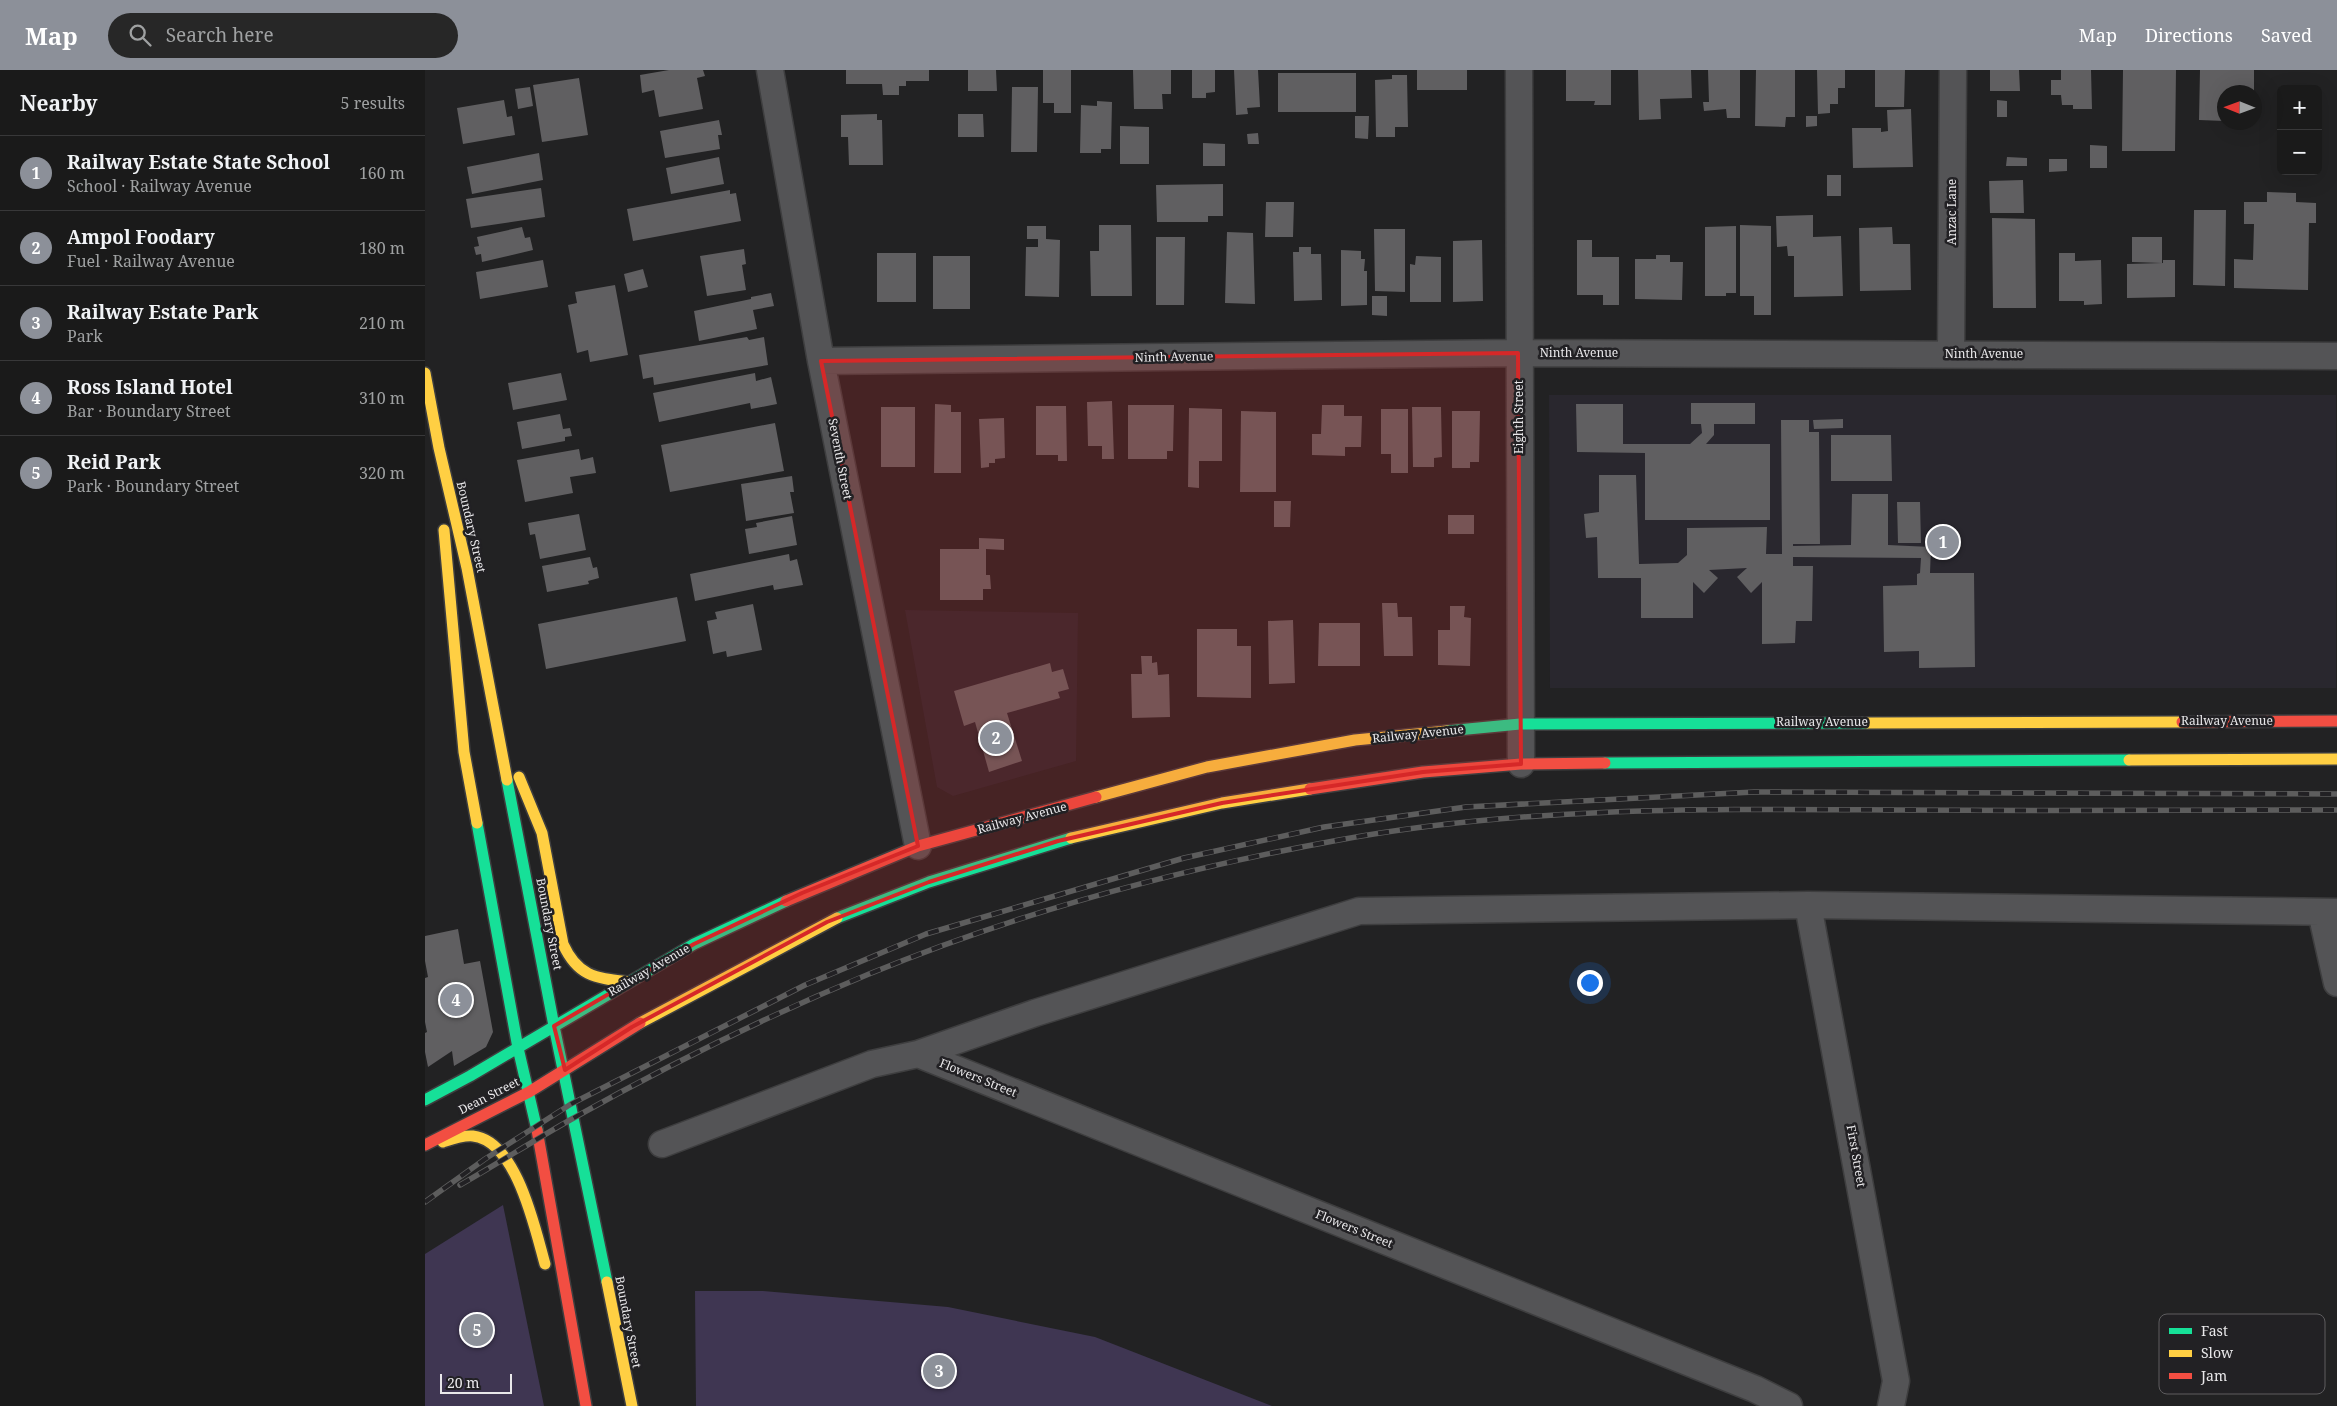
<!DOCTYPE html>
<html lang="en">
<head>
<meta charset="utf-8">
<style>
	:root { --surface:#1a1a1a; --page:#272727; --text:#f1f3f6; --muted:#9fa1a2; --line:#383839; --accent:#8c9099 }
	body { margin:0; font-family:"Noto Serif",serif; background:var(--page); color:var(--text) }
	.controls { position:absolute; right:15px; top:15px; display:grid; overflow:hidden; border-radius:8px; box-shadow:0 5px 20px #0002 }
	.controls button { width:45px; height:45px; display:grid; place-items:center; padding:0; border:0; border-bottom:1px solid var(--line); background:var(--surface); color:var(--text); font:25px sans-serif }
	.compass { position:absolute; left:1792px; top:15px; width:45px; height:45px; border-radius:50%; background:var(--surface); box-shadow:0 5px 20px #0002; rotate:271deg }
	.scale { position:absolute; left:15px; bottom:12px; width:72px; box-sizing:border-box; padding-left:5px; border:2px solid #e9e8ea; border-top:0; font-size:14px; line-height:18px; white-space:nowrap; color:#e9e8ea; -webkit-text-stroke:4px #222124; paint-order:stroke }
	.you { position:absolute; left:1164px; top:912px; width:18px; height:18px; margin:-12px; border:4px solid #fff; border-radius:50%; background:#1a73e8; box-shadow:0 0 0 8px #1a73e833 }
	.badge { display:grid; place-items:center; width:32px; height:32px; border-radius:50%; background:var(--accent); color:#fff; font-size:16px; font-weight:700 }
	.pin { position:absolute; translate:-50% -50%; border:2px solid #fff; box-shadow:0 1px 5px #0006 }
	.list { margin:0; padding:0; list-style:none }
	h2 { display:flex; justify-content:space-between; align-items:center; height:65px; margin:0; padding:0 20px; font-size:21px }
	h2 small { font-size:16px; font-weight:400; color:var(--muted) }
	.list li { display:grid; grid-template-columns:32px 1fr auto; gap:15px; align-items:center; box-sizing:border-box; height:75px; padding:0 20px; border-top:1px solid var(--line) }
	.list b { display:block; font-size:19px; white-space:nowrap }
	.list p { margin:0; font-size:16px; white-space:nowrap; color:var(--muted) }
	.list em { font-size:16px; font-style:normal; color:var(--muted) }
	.icon { flex:none; width:28px; height:28px; fill:none; stroke:currentColor; stroke-width:2; stroke-linecap:round; stroke-linejoin:round }
	.map { position:relative; flex:none; width:1912px; height:1336px; overflow:hidden }
	header { display:flex; align-items:center; gap:30px; box-sizing:border-box; height:70px; padding:0 25px; background:var(--accent); color:#fff }
	header strong { font-size:24px }
	nav { display:flex; gap:28px; margin-inline-start:auto; font-size:18px }
	.search { width:350px; height:45px; background:var(--page); display:flex; align-items:center; gap:12px; box-sizing:border-box; padding:0 18px; border-radius:28px; color:var(--muted); font-size:19px }
	main { display:flex }
	aside { flex:1; background:var(--surface) }
	.map>svg:first-child { display:block }
	.built { fill:#29272e }
	.green { fill:#3f3652 }
	.building { fill:#605f61 }
	.lines { fill:none; stroke-linecap:round; stroke-linejoin:round }
	.street-casing { stroke:#3e3e3f; stroke-width:29 }
	.fast-casing { stroke:#3e3e3f; stroke-width:14 }
	.slow-casing { stroke:#3e3e3f; stroke-width:14 }
	.jam-casing { stroke:#3e3e3f; stroke-width:14 }
	.street { stroke:#545456; stroke-width:26 }
	.fast { stroke:#16e098; stroke-width:11 }
	.slow { stroke:#ffcf43; stroke-width:11 }
	.jam { stroke:#f24e42; stroke-width:11 }
	.rail-casing { stroke:#5d5d5d; stroke-width:5.5 }
	.rail { stroke:#222124; stroke-width:4; stroke-dasharray:11; stroke-linecap:butt }
	.marked { fill:#d62828; fill-opacity:0.2; stroke:#d62828; stroke-width:4; stroke-linejoin:round }
	.labels { text-anchor:middle; stroke-width:5; stroke-linejoin:round; paint-order:stroke }
	.street-label { font-size:12px; fill:#e9e8ea; stroke:#222124 }
	.key { fill:#222124; stroke:#5e5d5f; stroke-width:1 }
	.key-label { font-size:14px; fill:#e9e8ea }
</style>
</head>
<body>
<header>
<strong>Map</strong>
<div class="search"><svg class="icon" aria-label="search" viewBox="0 0 24 24"><circle cx="10" cy="10" r="6"/><path d="M15 15l6 6"/></svg>Search here</div>
<nav><a>Map</a><a>Directions</a><a>Saved</a></nav>
</header>
<main>
<aside>
<h2>Nearby<small>5 results</small></h2>
<ul class="list">
<li><span class="badge">1</span><div><b>Railway Estate State School</b><p>School · Railway Avenue</p></div><em>160 m</em></li>
<li><span class="badge">2</span><div><b>Ampol Foodary</b><p>Fuel · Railway Avenue</p></div><em>180 m</em></li>
<li><span class="badge">3</span><div><b>Railway Estate Park</b><p>Park</p></div><em>210 m</em></li>
<li><span class="badge">4</span><div><b>Ross Island Hotel</b><p>Bar · Boundary Street</p></div><em>310 m</em></li>
<li><span class="badge">5</span><div><b>Reid Park</b><p>Park · Boundary Street</p></div><em>320 m</em></li>
</ul>
</aside>
<div class="map">
<svg width="1912" height="1336" viewBox="0 0 1912 1336">
	<rect width="100%" height="100%" fill="#222223"/>
	<!-- built -->
	<path class="built" d="M 1124,325 L 1911,325 L 1911,618 L 1125,618 Z
		M 480,540 L 653,543 L 651,691 L 528,726 L 512,717 Z"/>
	<!-- green -->
	<path class="green" d="M 78,1135 L 119,1336 L 0,1336 L 0,1184 Z
		M 270,1221 L 338,1221 L 523,1237 L 670,1267 L 847,1336 L 271,1336 Z"/>
	<!-- building -->
	<path class="building" d="M 244,0 L 278,0 L 280,6 L 272,8 L 278,39 L 234,47 L 229,20 L 217,23 L 215,5 Z
		M 421,0 L 504,0 L 504,11 L 481,11 L 481,16 L 474,16 L 474,25 L 458,25 L 457,14 L 421,14 Z
		M 543,0 L 571,0 L 572,21 L 543,21 Z
		M 618,0 L 646,0 L 646,43 L 629,43 L 629,33 L 618,33 Z
		M 708,0 L 746,0 L 746,24 L 737,24 L 738,39 L 709,39 Z
		M 767,0 L 790,0 L 790,22 L 781,23 L 781,28 L 767,28 Z
		M 809,0 L 833,0 L 835,37 L 822,38 L 823,44 L 811,45 Z
		M 992,0 L 1042,0 L 1042,20 L 992,20 Z
		M 1141,0 L 1186,0 L 1186,35 L 1169,35 L 1170,31 L 1141,31 Z
		M 1213,0 L 1266,0 L 1267,28 L 1235,29 L 1236,49 L 1214,50 Z
		M 1283,0 L 1315,0 L 1315,48 L 1302,48 L 1301,39 L 1279,41 L 1278,32 L 1284,32 Z
		M 1331,0 L 1370,0 L 1370,47 L 1361,47 L 1360,57 L 1330,56 Z
		M 1392,0 L 1420,0 L 1420,18 L 1413,18 L 1413,34 L 1405,34 L 1405,43 L 1393,44 Z
		M 1450,0 L 1480,0 L 1479,37 L 1450,37 Z
		M 1565,0 L 1594,0 L 1595,21 L 1565,21 Z
		M 1636,0 L 1666,0 L 1667,39 L 1648,39 L 1648,35 L 1637,35 L 1636,25 L 1626,25 L 1626,10 L 1636,10 Z
		M 1698,0 L 1751,0 L 1750,81 L 1697,81 Z
		M 1775,0 L 1829,0 L 1829,22 L 1800,22 L 1800,51 L 1774,50 Z
		M 853,3 L 931,3 L 931,42 L 853,42 Z
		M 967,5 L 982,5 L 983,57 L 970,57 L 970,67 L 951,67 L 950,10 L 967,9 Z
		M 154,8 L 163,65 L 117,72 L 108,15 Z
		M 105,17 L 108,36 L 93,39 L 90,19 Z
		M 587,17 L 613,17 L 612,82 L 586,82 Z
		M 79,30 L 82,47 L 87,46 L 90,65 L 38,74 L 32,38 Z
		M 1572,30 L 1582,31 L 1582,47 L 1572,47 Z
		M 672,31 L 687,32 L 686,79 L 676,79 L 676,83 L 655,83 L 656,35 L 672,36 Z
		M 1486,39 L 1488,97 L 1428,98 L 1427,58 L 1456,58 L 1456,62 L 1463,61 L 1462,40 Z
		M 452,44 L 452,50 L 457,50 L 458,95 L 424,95 L 423,67 L 416,67 L 416,45 Z
		M 533,44 L 558,44 L 559,67 L 533,67 Z
		M 930,46 L 944,46 L 943,69 L 930,68 Z
		M 1381,46 L 1392,46 L 1392,56 L 1381,57 Z
		M 294,50 L 297,65 L 293,65 L 295,79 L 240,88 L 235,61 Z
		M 695,56 L 724,57 L 724,94 L 695,94 Z
		M 833,63 L 834,74 L 823,74 L 822,64 Z
		M 778,73 L 800,74 L 800,96 L 778,96 Z
		M 1665,75 L 1682,76 L 1682,98 L 1665,98 Z
		M 114,83 L 118,110 L 47,124 L 42,97 Z
		M 294,87 L 299,114 L 246,124 L 241,98 Z
		M 1582,87 L 1602,88 L 1602,96 L 1581,96 Z
		M 1624,89 L 1642,89 L 1642,101 L 1624,102 Z
		M 1402,105 L 1416,105 L 1416,126 L 1402,126 Z
		M 1598,110 L 1599,143 L 1565,143 L 1564,111 Z
		M 798,114 L 798,146 L 783,146 L 783,152 L 732,152 L 731,115 Z
		M 116,118 L 120,147 L 46,158 L 41,129 Z
		M 305,120 L 305,124 L 311,123 L 316,151 L 208,171 L 202,139 Z
		M 1842,122 L 1871,123 L 1871,132 L 1891,133 L 1891,153 L 1884,153 L 1883,220 L 1809,218 L 1809,189 L 1828,190 L 1829,154 L 1819,154 L 1819,132 L 1842,132 Z
		M 841,132 L 869,132 L 868,167 L 840,167 Z
		M 1769,140 L 1801,140 L 1800,216 L 1768,215 Z
		M 1388,145 L 1388,167 L 1416,166 L 1418,226 L 1369,227 L 1369,186 L 1363,186 L 1362,176 L 1352,177 L 1351,146 Z
		M 1567,148 L 1610,149 L 1611,238 L 1568,238 Z
		M 674,155 L 706,155 L 707,226 L 666,226 L 665,181 L 674,181 Z
		M 1315,155 L 1346,156 L 1346,245 L 1329,245 L 1329,226 L 1315,226 Z
		M 602,156 L 621,156 L 621,169 L 635,170 L 634,227 L 600,226 L 601,177 L 613,177 L 613,169 L 602,169 Z
		M 1311,156 L 1311,223 L 1301,223 L 1301,226 L 1280,226 L 1280,157 Z
		M 97,157 L 100,168 L 105,167 L 108,180 L 57,192 L 56,184 L 51,185 L 49,177 L 54,176 L 52,167 Z
		M 1467,157 L 1468,174 L 1485,174 L 1486,220 L 1435,221 L 1434,158 Z
		M 949,159 L 980,159 L 980,222 L 950,221 Z
		M 802,162 L 828,163 L 830,234 L 800,233 Z
		M 731,167 L 760,167 L 759,235 L 731,235 Z
		M 1707,167 L 1737,167 L 1737,193 L 1707,192 Z
		M 1057,170 L 1058,231 L 1028,232 L 1028,171 Z
		M 1152,170 L 1167,170 L 1167,187 L 1194,187 L 1194,235 L 1178,235 L 1178,225 L 1152,225 Z
		M 874,177 L 886,177 L 886,184 L 896,184 L 897,230 L 869,231 L 868,182 L 874,182 Z
		M 319,179 L 321,194 L 317,195 L 321,220 L 282,226 L 275,186 Z
		M 916,180 L 936,181 L 936,189 L 940,189 L 939,201 L 942,201 L 942,235 L 916,236 Z
		M 452,183 L 491,183 L 491,232 L 452,232 Z
		M 1634,183 L 1650,183 L 1650,191 L 1676,190 L 1677,234 L 1659,235 L 1659,231 L 1634,231 Z
		M 1231,185 L 1245,185 L 1245,192 L 1258,192 L 1257,230 L 1210,229 L 1210,189 L 1231,189 Z
		M 508,186 L 545,186 L 545,239 L 508,239 Z
		M 991,186 L 1016,187 L 1016,232 L 985,232 L 985,194 L 990,195 Z
		M 118,190 L 123,217 L 55,229 L 51,202 Z
		M 1738,190 L 1750,190 L 1750,227 L 1702,228 L 1702,194 L 1738,193 Z
		M 218,199 L 223,217 L 203,222 L 199,204 Z
		M 190,215 L 203,285 L 165,292 L 163,280 L 152,283 L 143,235 L 152,233 L 150,222 Z
		M 346,223 L 349,236 L 328,240 L 332,259 L 274,271 L 269,241 L 326,229 L 326,227 Z
		M 947,226 L 962,226 L 962,246 L 947,245 Z
		M 322,267 L 324,270 L 339,267 L 343,295 L 229,315 L 228,307 L 218,309 L 214,285 Z
		M 136,303 L 142,330 L 88,340 L 83,313 Z
		M 330,303 L 331,311 L 346,307 L 352,334 L 326,339 L 325,333 L 234,352 L 228,323 Z
		M 687,331 L 689,389 L 677,389 L 677,376 L 663,376 L 662,332 Z
		M 1266,333 L 1330,333 L 1330,354 L 1289,354 L 1289,365 L 1281,374 L 1345,374 L 1345,450 L 1220,450 L 1220,383 L 1152,382 L 1151,334 L 1198,334 L 1198,374 L 1265,374 L 1277,363 L 1276,354 L 1266,354 Z
		M 510,334 L 526,335 L 526,342 L 536,342 L 536,403 L 509,403 Z
		M 703,335 L 749,335 L 748,381 L 742,381 L 742,389 L 703,389 Z
		M 897,335 L 919,335 L 919,346 L 937,346 L 936,377 L 920,377 L 920,386 L 887,385 L 887,364 L 896,364 Z
		M 611,336 L 641,336 L 642,391 L 633,391 L 633,385 L 611,385 Z
		M 456,337 L 490,337 L 490,397 L 456,397 Z
		M 987,337 L 1016,337 L 1017,387 L 1009,388 L 1009,397 L 988,397 Z
		M 764,338 L 797,339 L 797,391 L 774,391 L 774,418 L 763,417 Z
		M 956,339 L 983,339 L 983,403 L 966,403 L 966,384 L 956,384 Z
		M 816,341 L 851,342 L 851,422 L 815,422 Z
		M 1027,341 L 1055,341 L 1054,392 L 1045,392 L 1045,398 L 1027,398 Z
		M 135,344 L 138,359 L 145,358 L 147,366 L 140,367 L 140,371 L 97,379 L 92,352 Z
		M 579,348 L 580,388 L 570,389 L 570,393 L 564,393 L 564,397 L 556,398 L 554,349 Z
		M 1418,349 L 1418,358 L 1389,359 L 1388,350 Z
		M 1356,350 L 1384,350 L 1384,362 L 1394,362 L 1395,474 L 1368,474 L 1368,476 L 1426,475 L 1427,424 L 1463,424 L 1463,475 L 1506,477 L 1505,503 L 1549,503 L 1550,597 L 1494,598 L 1494,581 L 1459,582 L 1458,516 L 1492,515 L 1492,504 L 1495,503 L 1496,488 L 1368,487 L 1368,496 L 1388,496 L 1387,551 L 1371,551 L 1370,573 L 1337,574 L 1337,512 L 1326,523 L 1312,507 L 1322,498 L 1284,500 L 1293,508 L 1279,523 L 1268,512 L 1268,548 L 1216,548 L 1216,508 L 1173,508 L 1172,467 L 1161,468 L 1159,444 L 1174,442 L 1174,405 L 1211,405 L 1214,494 L 1253,493 L 1262,485 L 1262,458 L 1342,457 L 1341,484 L 1357,484 Z
		M 350,353 L 359,401 L 245,422 L 236,375 Z
		M 1406,365 L 1466,365 L 1467,411 L 1406,411 Z
		M 154,379 L 156,390 L 168,387 L 171,403 L 145,407 L 148,423 L 100,432 L 92,390 Z
		M 367,406 L 369,422 L 365,422 L 369,443 L 321,451 L 316,414 Z
		M 849,431 L 866,431 L 865,457 L 849,457 Z
		M 1472,432 L 1495,432 L 1496,473 L 1473,473 Z
		M 154,444 L 161,480 L 115,489 L 110,464 L 105,465 L 103,453 Z
		M 1023,445 L 1049,445 L 1049,464 L 1023,464 Z
		M 367,446 L 372,475 L 324,484 L 320,459 L 332,457 L 331,453 Z
		M 554,468 L 579,469 L 579,480 L 561,479 L 561,505 L 565,505 L 566,519 L 558,519 L 558,530 L 515,530 L 515,479 L 554,479 Z
		M 364,484 L 365,491 L 372,489 L 378,515 L 349,520 L 348,515 L 270,531 L 265,504 Z
		M 165,487 L 168,498 L 172,497 L 174,508 L 163,511 L 164,514 L 122,522 L 117,496 Z
		M 252,527 L 261,571 L 121,599 L 113,554 Z
		M 957,533 L 972,533 L 973,547 L 987,547 L 988,586 L 959,586 Z
		M 328,534 L 337,580 L 302,587 L 301,581 L 288,584 L 282,551 L 292,549 L 290,542 Z
		M 1025,536 L 1040,536 L 1039,547 L 1046,548 L 1045,596 L 1013,595 L 1013,560 L 1025,560 Z
		M 868,550 L 870,613 L 844,614 L 843,551 Z
		M 894,553 L 935,553 L 935,596 L 893,596 Z
		M 772,559 L 812,559 L 812,576 L 826,576 L 826,628 L 772,627 Z
		M 716,586 L 727,586 L 727,593 L 732,592 L 733,605 L 744,604 L 745,647 L 707,648 L 706,604 L 717,604 Z
		M 625,593 L 627,602 L 638,599 L 644,619 L 633,622 L 635,628 L 582,643 L 597,691 L 564,702 L 550,652 L 539,656 L 529,621 Z
		M 33,859 L 39,894 L 55,891 L 68,962 L 61,977 L 29,996 L 27,981 L 3,997 L 0,982 L 0,963 L 2,962 L 0,952 L 0,908 L 3,907 L 0,891 L 0,866 Z"/>
	<g class="lines">
		<!-- street casing -->
		<g class="street-casing">
			<path id="street" d="M 345,0 L 396,291 L 493,776
				M 1094,0 L 1096,694
				M 1526,284 L 1528,0
				M 396,291 L 1093,283 L 1912,286
				M 1383,835 L 1471,1311 L 1466,1336
				M 1896,842 L 1912,913
				M 493,984 L 1330,1319 L 1364,1336
				M 237,1074 L 447,994 L 493,984 L 610,943 L 934,841 L 1383,835 L 1912,842"/>
		</g>
		<!-- fast casing -->
		<g class="fast-casing">
			<path id="fast" d="M 1022,661 L 1095,654 L 1441,653
				M 1180,693 L 1704,690
				M 82,710 L 129,956 L 182,1212
				M 52,753 L 93,978 L 112,1060
				M 412,848 L 504,812 L 646,768
				M 0,1030 L 45,1006 L 269,874 L 361,831"/>
		</g>
		<!-- slow casing -->
		<g class="slow-casing">
			<path id="slow" d="M 0,303 L 14,378 L 42,498 L 82,710
				M 19,460 L 39,682 L 52,753
				M 1441,653 L 1757,652
				M 1704,690 L 1912,689
				M 94,707 L 117,763 L 138,874 C 153,907 171,908 204,912
				M 671,727 L 782,697 L 930,670 L 1022,661
				M 646,768 L 797,733 L 885,719
				M 215,953 L 412,848
				M 18,1072 C 27,1069 38,1065 48,1066 C 92,1071 110,1159 120,1194
				M 182,1212 L 207,1336"/>
		</g>
		<!-- jam casing -->
		<g class="jam-casing">
			<path id="jam" d="M 1757,652 L 1912,651
				M 885,719 L 998,702 L 1096,694 L 1180,693
				M 361,831 L 493,776 L 671,727
				M 112,1060 L 161,1336
				M 0,1075 L 104,1022 L 215,953"/>
		</g>
		<!-- street -->
		<use href="#street" class="street"/>
		<!-- fast -->
		<use href="#fast" class="fast"/>
		<!-- slow -->
		<use href="#slow" class="slow"/>
		<!-- jam -->
		<use href="#jam" class="jam"/>
		<!-- rail casing -->
		<g class="rail-casing">
			<path id="rail" d="M 35,1115 C 72,1094 108,1071 145,1050 C 241,996 342,946 444,904 C 595,842 754,799 914,770 C 1098,736 1285,739 1471,740 C 1618,741 1765,740 1912,740
				M 0,1132 L 60,1089 L 146,1034 L 380,915 L 501,864 L 759,788 L 899,757 L 1041,737 L 1329,722 L 1912,724"/>
		</g>
		<!-- rail -->
		<use href="#rail" class="rail"/>
	</g>
	<!-- marked area -->
	<path class="marked" d="M 1093,283 L 1096,694 L 998,702 L 797,733 L 633,771 L 504,812 L 402,852 L 207,957 L 140,1000 L 129,956 L 269,874 L 377,823 L 493,776 L 396,291 Z"/>
	<g class="labels">
		<!-- street labels -->
		<g class="street-label">
			<text transform="translate(1527 142) rotate(-90)" y="4">Anzac Lane</text>
			<text x="1154" y="287">Ninth Avenue</text>
			<text x="1559" y="288">Ninth Avenue</text>
			<text transform="translate(749 287) rotate(-1)" y="4">Ninth Avenue</text>
			<text transform="translate(1094 347) rotate(-90)" y="4">Eighth Street</text>
			<text transform="translate(415 389) rotate(79)" y="4">Seventh Street</text>
			<text transform="translate(46 457) rotate(77)" y="4">Boundary Street</text>
			<text x="1802" y="655">Railway Avenue</text>
			<text x="1397" y="656">Railway Avenue</text>
			<text transform="translate(993 664) rotate(-6)" y="4">Railway Avenue</text>
			<text transform="translate(597 748) rotate(-15)" y="4">Railway Avenue</text>
			<text transform="translate(124 854) rotate(79)" y="4">Boundary Street</text>
			<text transform="translate(224 900) rotate(-30)" y="4">Railway Avenue</text>
			<text transform="translate(553 1008) rotate(22)" y="4">Flowers Street</text>
			<text transform="translate(64 1026) rotate(-27)" y="4">Dean Street</text>
			<text transform="translate(1431 1086) rotate(80)" y="4">First Street</text>
			<text transform="translate(929 1159) rotate(22)" y="4">Flowers Street</text>
			<text transform="translate(203 1252) rotate(79)" y="4">Boundary Street</text>
		</g>
	</g>
	<!-- legend -->
	<rect x="1734" y="1244" width="166" height="80" rx="8" class="key"/>
	<rect x="1744" y="1258" width="23" height="6" fill="#16e098"/>
	<rect x="1744" y="1280" width="23" height="7" fill="#ffcf43"/>
	<rect x="1744" y="1303" width="23" height="6" fill="#f24e42"/>
	<g class="key-label">
		<text x="1776" y="1266">Fast</text>
		<text x="1776" y="1288">Slow</text>
		<text x="1776" y="1311">Jam</text>
	</g>
</svg>
<div class="controls">
<button>+</button>
<button>−</button>
</div>
<svg class="compass" viewBox="-18 -18 36 36"><path d="M0-13l5 13h-10z" fill="#e53935"/><path d="M0 13l5-13h-10z" fill="#9fa1a2"/></svg>
<div class="scale">20 m</div>
<div class="you"></div>
<div class="pin badge" style="left:1518px;top:472px">1</div>
<div class="pin badge" style="left:571px;top:668px">2</div>
<div class="pin badge" style="left:514px;top:1301px">3</div>
<div class="pin badge" style="left:31px;top:930px">4</div>
<div class="pin badge" style="left:52px;top:1260px">5</div>
</div>
</main>
</body>
</html>
